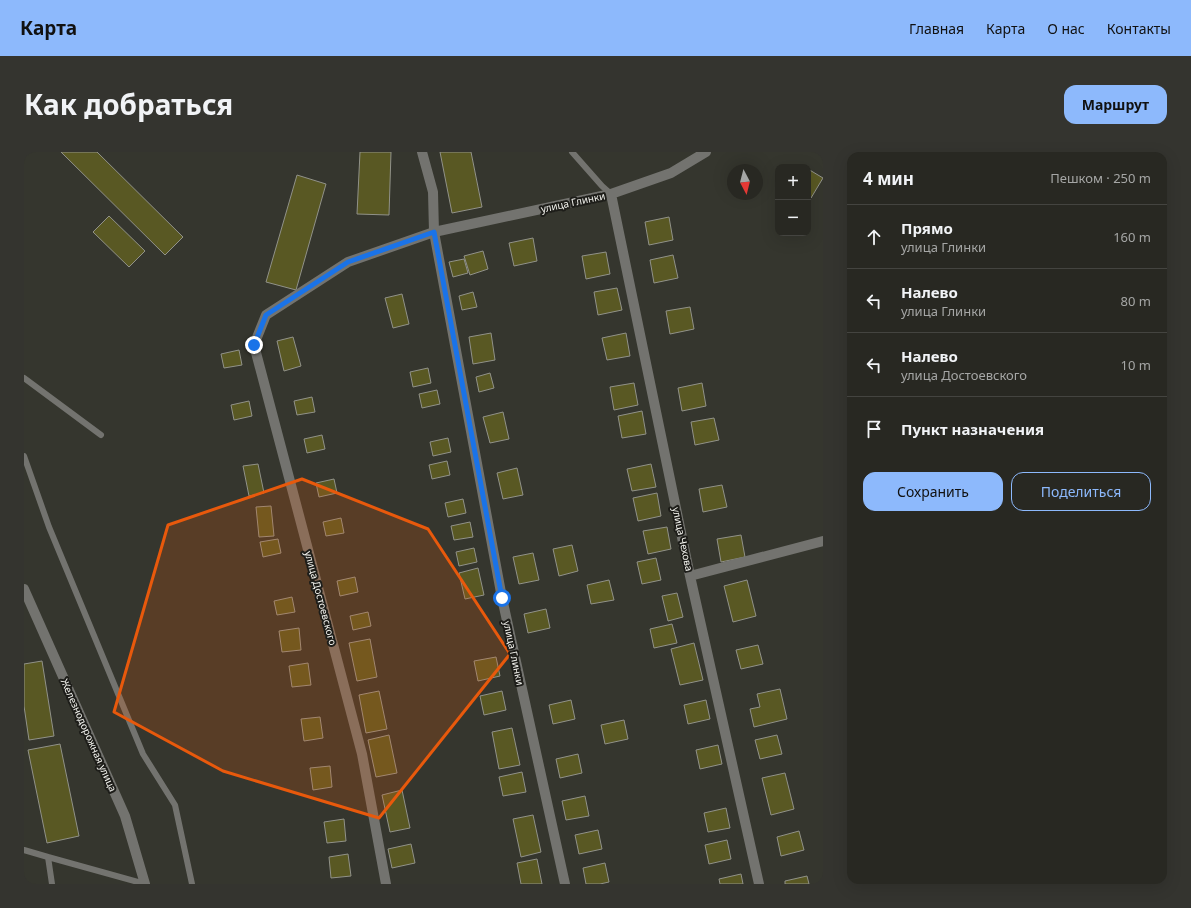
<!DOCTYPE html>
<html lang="ru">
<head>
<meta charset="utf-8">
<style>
	:root { --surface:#282822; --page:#34342f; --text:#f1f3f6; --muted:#a5a6a5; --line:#444440; --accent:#8db9fc }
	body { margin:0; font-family:"Noto Sans",sans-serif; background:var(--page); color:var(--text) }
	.controls { position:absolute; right:12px; top:12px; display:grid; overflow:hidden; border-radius:8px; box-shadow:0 4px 16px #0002 }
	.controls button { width:36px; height:36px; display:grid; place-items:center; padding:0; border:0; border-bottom:1px solid var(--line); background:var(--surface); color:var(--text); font:20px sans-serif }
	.compass { position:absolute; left:703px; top:12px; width:36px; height:36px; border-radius:50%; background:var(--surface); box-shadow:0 4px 16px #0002; rotate:173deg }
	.stop { position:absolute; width:12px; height:12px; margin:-9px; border:3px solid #1a73e8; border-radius:50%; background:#fff }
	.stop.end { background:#1a73e8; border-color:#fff; box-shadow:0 1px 4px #0008 }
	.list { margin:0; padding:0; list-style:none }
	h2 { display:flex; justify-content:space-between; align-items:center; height:52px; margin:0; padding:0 16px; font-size:17px }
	h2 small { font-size:13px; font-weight:400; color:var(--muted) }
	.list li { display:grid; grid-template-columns:26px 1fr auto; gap:12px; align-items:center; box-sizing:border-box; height:64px; padding:0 16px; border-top:1px solid var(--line) }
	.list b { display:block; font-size:15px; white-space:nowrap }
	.list p { margin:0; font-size:13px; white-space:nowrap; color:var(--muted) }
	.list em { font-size:13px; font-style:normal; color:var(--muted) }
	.actions { display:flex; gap:8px; padding:12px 16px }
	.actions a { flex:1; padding:9px 0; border:1px solid var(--accent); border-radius:12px; text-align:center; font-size:14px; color:var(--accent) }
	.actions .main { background:var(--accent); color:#111 }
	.icon { flex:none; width:22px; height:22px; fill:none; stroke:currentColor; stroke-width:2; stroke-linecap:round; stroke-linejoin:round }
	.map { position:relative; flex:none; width:799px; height:732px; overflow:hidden; border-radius:12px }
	header { display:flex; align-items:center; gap:24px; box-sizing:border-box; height:56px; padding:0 20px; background:var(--accent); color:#111 }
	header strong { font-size:19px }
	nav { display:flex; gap:22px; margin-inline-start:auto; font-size:14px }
	.intro { display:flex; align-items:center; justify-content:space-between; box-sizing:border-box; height:96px; padding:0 24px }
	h1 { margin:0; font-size:28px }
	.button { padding:10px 18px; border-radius:12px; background:var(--accent); color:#111; font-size:14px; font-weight:700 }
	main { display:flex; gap:24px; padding:0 24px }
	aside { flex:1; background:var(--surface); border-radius:12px; box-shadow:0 4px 16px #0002 }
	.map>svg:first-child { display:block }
	.building { fill:#595823; stroke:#919289 }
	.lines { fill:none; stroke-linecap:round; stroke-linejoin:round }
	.lane { stroke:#73736f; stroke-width:6 }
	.street { stroke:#73736f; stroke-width:10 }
	.route { stroke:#1a73e8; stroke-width:5 }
	.marked { fill:#e8590c; fill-opacity:0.2; stroke:#e8590c; stroke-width:3; stroke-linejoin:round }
	.labels { text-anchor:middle; stroke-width:4; stroke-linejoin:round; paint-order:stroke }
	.street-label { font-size:10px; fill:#f5f5f0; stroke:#1d1d19 }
</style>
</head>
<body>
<header>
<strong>Карта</strong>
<nav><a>Главная</a><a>Карта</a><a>О нас</a><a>Контакты</a></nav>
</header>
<div class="intro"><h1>Как добраться</h1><a class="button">Маршрут</a></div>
<main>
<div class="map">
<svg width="799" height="732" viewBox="0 0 799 732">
	<rect width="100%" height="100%" fill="#35362e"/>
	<!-- building -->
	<path class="building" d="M 37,0 L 73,0 L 159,85 L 141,103 Z
		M 336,0 L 367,0 L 365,63 L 333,62 Z
		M 416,0 L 447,0 L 458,55 L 428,61 Z
		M 784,17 L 799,26 L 787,46 L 784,44 Z
		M 273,23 L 302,32 L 272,138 L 242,130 Z
		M 85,64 L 121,99 L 105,115 L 69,80 Z
		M 645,65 L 649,88 L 625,93 L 621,70 Z
		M 509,86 L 513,109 L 490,114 L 485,91 Z
		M 459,99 L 464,117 L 446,123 L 440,104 Z
		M 582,100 L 586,122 L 562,127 L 558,104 Z
		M 649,103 L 654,126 L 630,131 L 626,108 Z
		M 440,107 L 444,121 L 429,125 L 425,110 Z
		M 593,136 L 598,158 L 574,163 L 570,140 Z
		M 449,140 L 453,155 L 438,158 L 435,144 Z
		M 378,142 L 385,172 L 369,176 L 361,146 Z
		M 666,155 L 670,177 L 646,182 L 642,159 Z
		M 467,181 L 471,208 L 449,212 L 445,185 Z
		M 602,181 L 606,204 L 583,208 L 578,186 Z
		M 269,185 L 277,214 L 260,219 L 253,189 Z
		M 215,198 L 218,213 L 200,216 L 197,202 Z
		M 404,216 L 407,231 L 389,235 L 386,220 Z
		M 466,221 L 470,236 L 455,240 L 452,225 Z
		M 610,231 L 614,253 L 590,258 L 586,235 Z
		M 678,231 L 682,254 L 658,259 L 654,236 Z
		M 413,238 L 416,252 L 398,256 L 395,242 Z
		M 288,245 L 291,260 L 273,263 L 270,249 Z
		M 225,249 L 228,264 L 210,268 L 207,253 Z
		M 618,259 L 622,282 L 598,286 L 594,264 Z
		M 479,260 L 485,287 L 466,291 L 459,265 Z
		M 690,266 L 695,288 L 671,293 L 667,270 Z
		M 298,283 L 301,297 L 283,301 L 280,287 Z
		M 424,286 L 427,300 L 409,304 L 406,290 Z
		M 423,309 L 426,323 L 408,327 L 405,313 Z
		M 234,312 L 240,341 L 225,344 L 219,314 Z
		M 627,312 L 632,335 L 608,339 L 603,317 Z
		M 493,316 L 499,343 L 479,347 L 473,321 Z
		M 310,327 L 313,341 L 295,345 L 292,331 Z
		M 698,333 L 703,355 L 679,360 L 675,337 Z
		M 633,341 L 637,364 L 614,369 L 609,346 Z
		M 439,347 L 442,361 L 424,365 L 421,351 Z
		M 247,354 L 250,384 L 235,385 L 232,355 Z
		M 317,366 L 320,381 L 302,384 L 299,370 Z
		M 446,370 L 449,385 L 430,388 L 427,374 Z
		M 643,375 L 647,397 L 624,402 L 619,379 Z
		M 717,383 L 721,405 L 697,410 L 693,387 Z
		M 254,387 L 257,401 L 239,405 L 236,390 Z
		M 548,393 L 554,419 L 535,424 L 529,397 Z
		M 450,396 L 453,410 L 435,414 L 432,400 Z
		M 509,401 L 515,428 L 495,432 L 489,405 Z
		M 632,406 L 637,428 L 618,432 L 613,410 Z
		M 454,416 L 460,443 L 441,447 L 435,421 Z
		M 331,425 L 334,440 L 316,444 L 313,429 Z
		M 585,428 L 590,448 L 567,452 L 563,433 Z
		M 723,428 L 732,464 L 709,470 L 700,434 Z
		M 653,441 L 659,465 L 644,469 L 638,444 Z
		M 268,445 L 271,460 L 253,463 L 250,449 Z
		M 522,457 L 526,476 L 504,481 L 500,462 Z
		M 344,460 L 347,474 L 329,478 L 326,464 Z
		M 648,472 L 653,491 L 630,496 L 626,477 Z
		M 275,476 L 277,498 L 258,500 L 255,479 Z
		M 346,487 L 353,525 L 333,529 L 325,491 Z
		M 670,491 L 679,528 L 656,533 L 647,497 Z
		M 734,493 L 739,512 L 717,517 L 712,498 Z
		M 472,505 L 476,524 L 454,529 L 450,509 Z
		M 18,509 L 30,584 L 5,588 L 0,554 L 0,512 Z
		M 284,511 L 287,533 L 268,535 L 265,514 Z
		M 756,537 L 763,567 L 730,575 L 726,557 L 736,555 L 733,542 Z
		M 355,539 L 363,577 L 342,581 L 335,543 Z
		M 478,539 L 482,558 L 460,563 L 456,544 Z
		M 547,548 L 551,567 L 529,572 L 525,553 Z
		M 682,548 L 686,567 L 664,572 L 660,553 Z
		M 296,565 L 299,586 L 280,589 L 277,567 Z
		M 600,568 L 604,587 L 581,592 L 577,573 Z
		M 488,576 L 496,613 L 475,617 L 468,580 Z
		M 365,583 L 373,621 L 352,625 L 344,588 Z
		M 753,583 L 758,602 L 736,607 L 731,588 Z
		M 36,592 L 55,684 L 23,691 L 4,598 Z
		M 694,593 L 698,612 L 676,617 L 672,598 Z
		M 554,602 L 558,621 L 536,626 L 532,607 Z
		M 306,614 L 308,635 L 289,638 L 286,616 Z
		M 498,620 L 502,640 L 479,644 L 475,625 Z
		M 761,621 L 770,657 L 747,663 L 738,626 Z
		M 378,638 L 386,676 L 366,680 L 358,643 Z
		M 561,644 L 565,664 L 542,668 L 538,649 Z
		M 702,656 L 706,676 L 684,680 L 680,661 Z
		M 509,663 L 517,700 L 497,705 L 489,667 Z
		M 320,667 L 322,689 L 303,691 L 300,670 Z
		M 574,678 L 578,697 L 555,702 L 551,683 Z
		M 775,679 L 780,698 L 757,704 L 753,685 Z
		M 703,688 L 707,707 L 685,712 L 681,693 Z
		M 387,692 L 391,711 L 368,716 L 364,697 Z
		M 324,702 L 327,724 L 307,726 L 305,705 Z
		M 513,707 L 518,732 L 497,732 L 493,711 Z
		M 581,711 L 585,730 L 576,732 L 562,732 L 559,716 Z
		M 717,722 L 719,732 L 696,732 L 695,727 Z
		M 783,724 L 785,732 L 761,732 L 761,729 Z"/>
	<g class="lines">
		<!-- lane -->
		<path class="lane" d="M 548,0 L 578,34 L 587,42
			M 0,226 L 77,283
			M 0,304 L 25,375 L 119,602 L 151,653 L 168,732
			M 0,698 L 24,705
			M 28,732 L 24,705 L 121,732"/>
		<!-- street -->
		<path class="street" d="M 398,0 L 409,40 L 410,80 L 478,446 L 541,732
			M 587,42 L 666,424 L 735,732
			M 666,424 L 799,389
			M 0,437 L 101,664 L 121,732
			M 362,732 L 338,602 L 230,193 L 242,163 L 324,110 L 410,80 L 587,42 L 647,21 L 682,0"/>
	</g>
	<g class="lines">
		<!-- route -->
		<path class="route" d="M 230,193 L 242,163 L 324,110 L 410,80 L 478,446"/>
	</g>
	<!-- marked area -->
	<path class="marked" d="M 278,327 L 404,377 L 486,502 L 355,666 L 199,619 L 90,560 L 144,373 Z"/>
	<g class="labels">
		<!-- street labels -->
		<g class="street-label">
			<text transform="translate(549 50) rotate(-12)" y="4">улица Глинки</text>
			<text transform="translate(659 387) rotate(78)" y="4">улица Чехова</text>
			<text transform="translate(297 446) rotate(75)" y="4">улица Достоевского</text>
			<text transform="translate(490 501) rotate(78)" y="4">улица Глинки</text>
			<text transform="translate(65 583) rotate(66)" y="4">Железнодорожная улица</text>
		</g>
	</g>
</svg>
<div class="controls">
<button>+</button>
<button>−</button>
</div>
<svg class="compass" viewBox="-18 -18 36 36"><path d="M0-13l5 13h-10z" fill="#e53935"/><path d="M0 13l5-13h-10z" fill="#a5a6a5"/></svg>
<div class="stop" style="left:478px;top:446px"></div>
<div class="stop end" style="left:230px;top:193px"></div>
</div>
<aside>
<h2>4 мин<small>Пешком · 250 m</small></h2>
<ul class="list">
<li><svg class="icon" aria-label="ahead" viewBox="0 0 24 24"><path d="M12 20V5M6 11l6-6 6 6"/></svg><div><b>Прямо</b><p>улица Глинки</p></div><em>160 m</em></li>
<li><svg class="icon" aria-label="left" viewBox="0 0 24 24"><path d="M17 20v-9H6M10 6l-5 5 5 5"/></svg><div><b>Налево</b><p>улица Глинки</p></div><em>80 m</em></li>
<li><svg class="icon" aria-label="left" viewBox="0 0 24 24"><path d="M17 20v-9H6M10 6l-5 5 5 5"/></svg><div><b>Налево</b><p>улица Достоевского</p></div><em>10 m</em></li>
<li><svg class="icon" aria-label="arrive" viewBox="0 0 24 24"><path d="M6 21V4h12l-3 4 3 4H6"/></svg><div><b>Пункт назначения</b></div></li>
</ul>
<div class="actions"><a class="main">Сохранить</a><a>Поделиться</a></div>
</aside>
</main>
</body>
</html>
